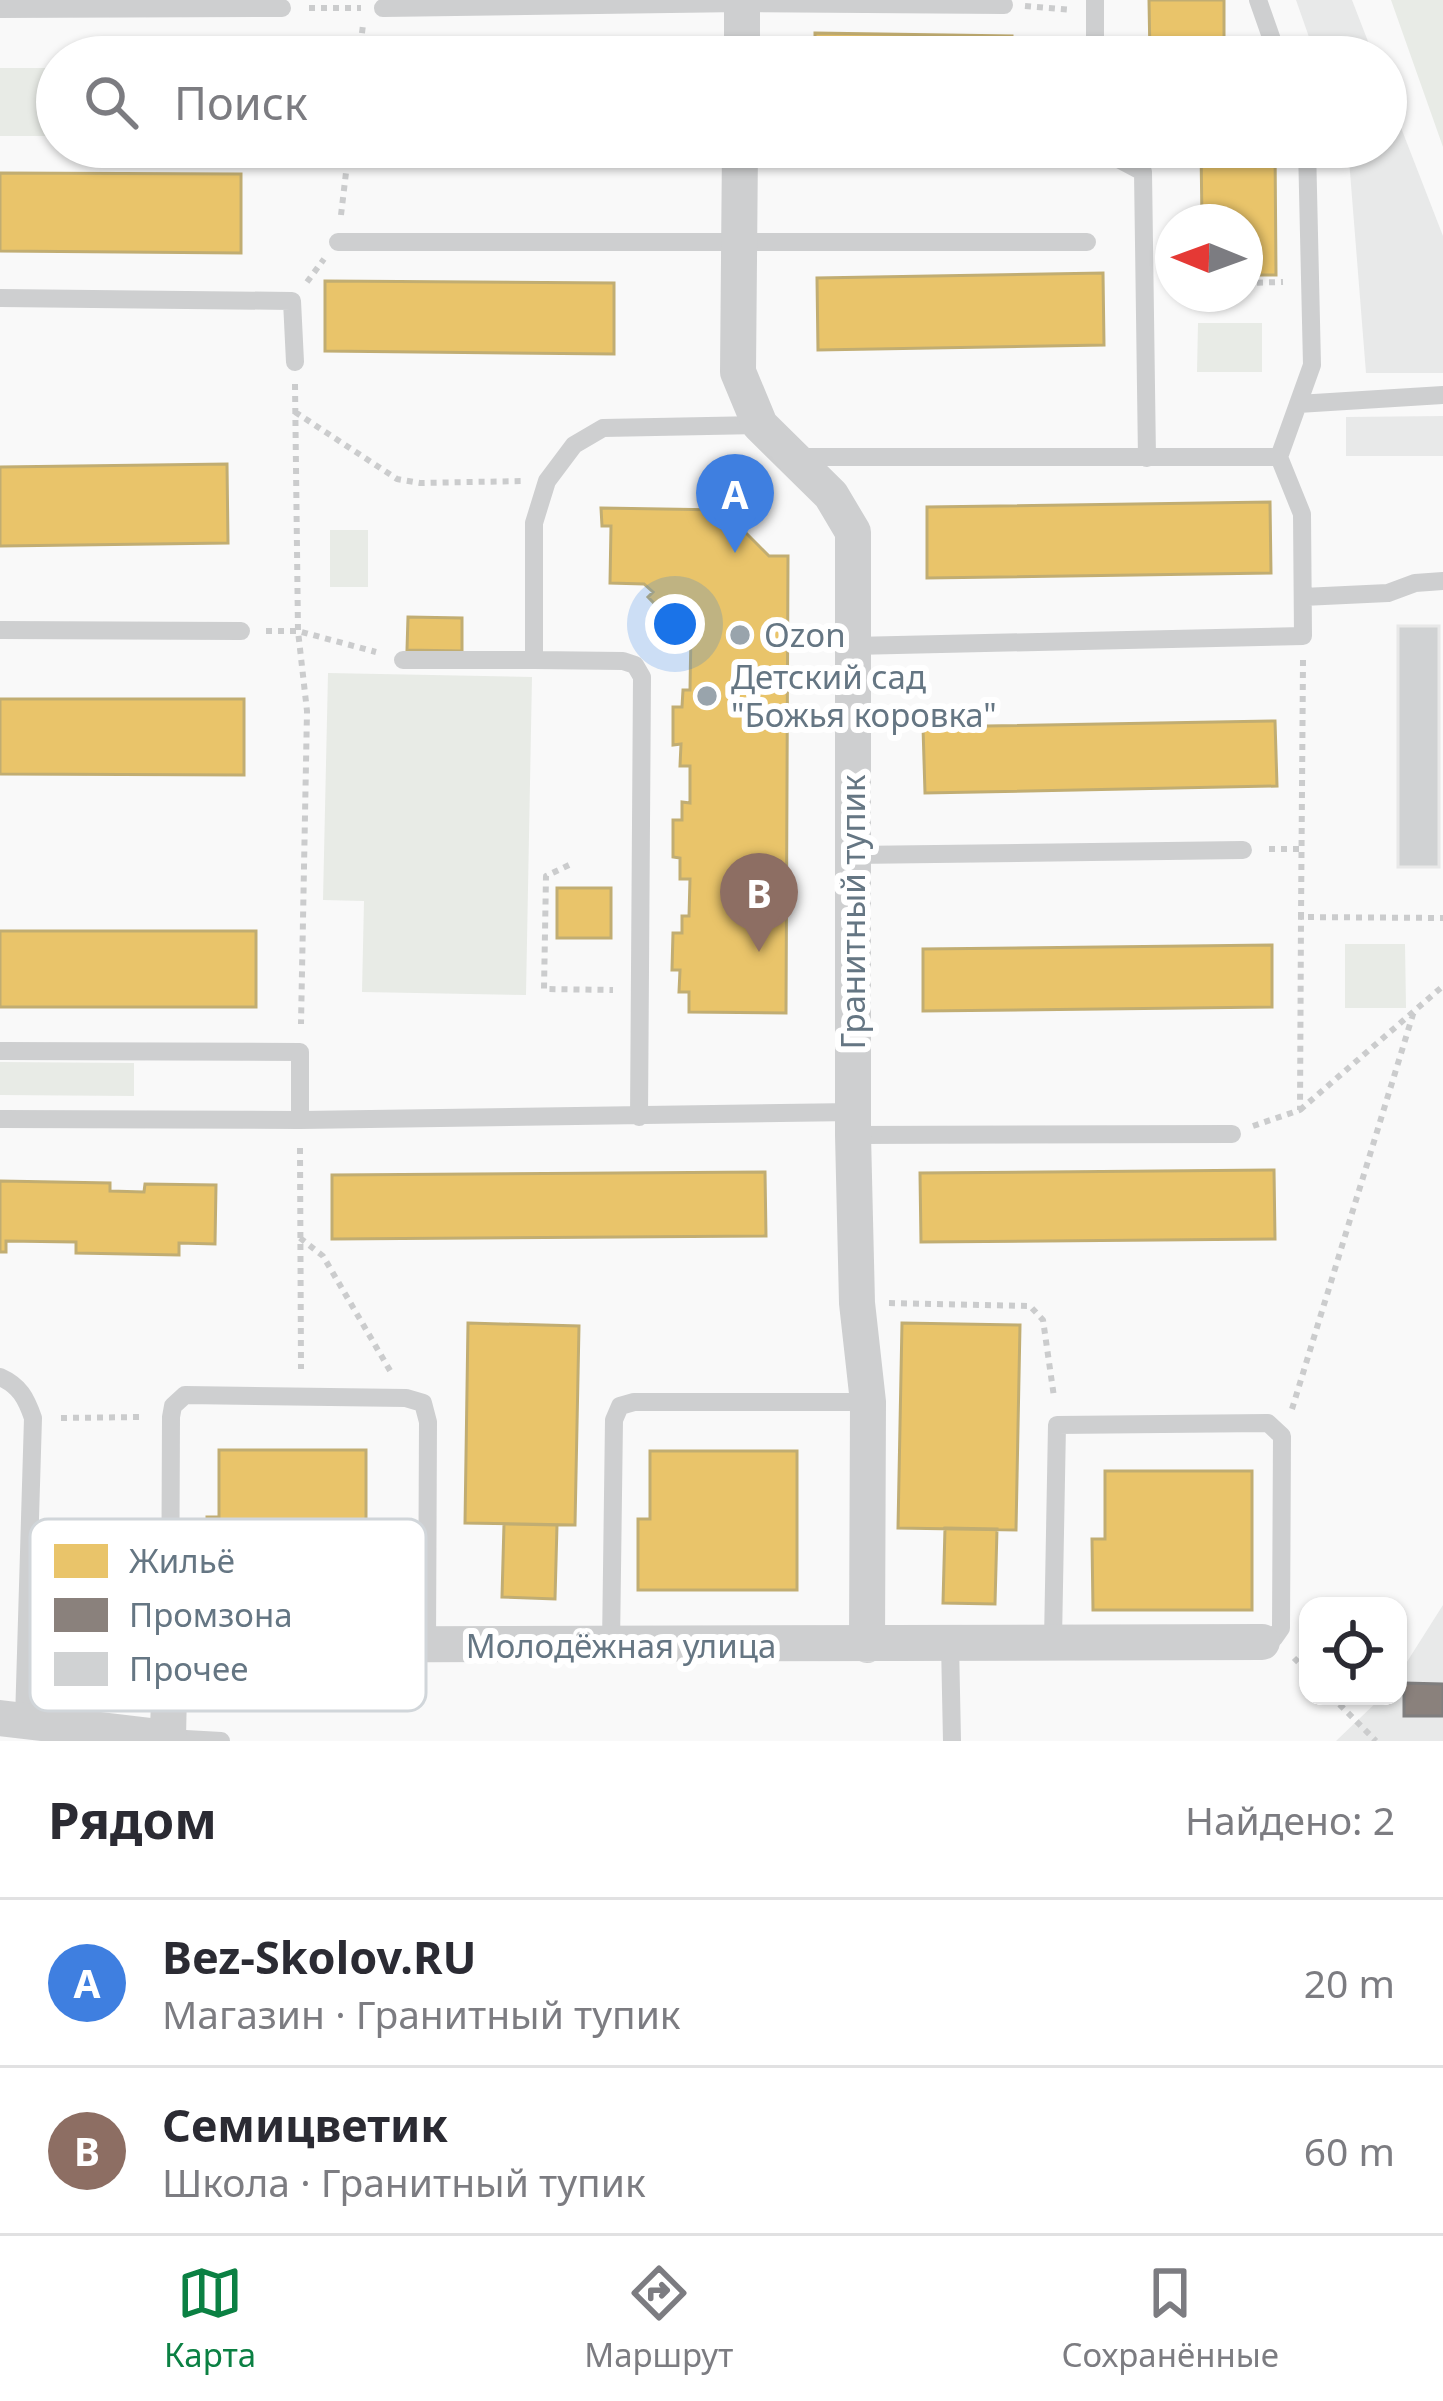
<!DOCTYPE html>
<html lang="ru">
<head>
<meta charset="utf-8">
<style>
	:root { --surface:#fff; --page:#f2f2f3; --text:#2b2b33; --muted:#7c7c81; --line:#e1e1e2; --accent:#0b8043 }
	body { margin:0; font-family:"Noto Sans",sans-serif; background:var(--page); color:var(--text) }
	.controls { position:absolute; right:36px; bottom:36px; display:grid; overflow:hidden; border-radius:24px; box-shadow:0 3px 9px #0004 }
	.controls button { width:108px; height:108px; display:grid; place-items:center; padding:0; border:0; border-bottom:3px solid var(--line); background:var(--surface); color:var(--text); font:60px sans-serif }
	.compass { position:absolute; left:1155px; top:204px; width:108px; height:108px; border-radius:50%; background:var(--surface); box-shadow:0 3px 9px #0004; rotate:271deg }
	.you { position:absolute; left:675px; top:624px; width:42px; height:42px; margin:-30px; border:9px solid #fff; border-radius:50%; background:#1a73e8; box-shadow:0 0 0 18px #1a73e833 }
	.badge { display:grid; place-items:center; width:78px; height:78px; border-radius:50%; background:var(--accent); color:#fff; font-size:39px; font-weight:700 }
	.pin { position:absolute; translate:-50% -99px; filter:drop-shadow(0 3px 6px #0008) }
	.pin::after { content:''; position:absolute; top:63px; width:42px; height:36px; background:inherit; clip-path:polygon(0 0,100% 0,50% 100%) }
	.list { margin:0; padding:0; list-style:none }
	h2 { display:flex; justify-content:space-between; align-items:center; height:156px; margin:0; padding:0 48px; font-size:51px }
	h2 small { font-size:39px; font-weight:400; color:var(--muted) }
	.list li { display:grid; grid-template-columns:78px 1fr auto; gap:36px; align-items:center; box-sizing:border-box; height:168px; padding:0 48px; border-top:3px solid var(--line) }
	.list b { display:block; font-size:45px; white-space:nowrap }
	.list p { margin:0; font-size:39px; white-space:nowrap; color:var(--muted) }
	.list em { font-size:39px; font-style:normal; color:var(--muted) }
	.icon { flex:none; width:66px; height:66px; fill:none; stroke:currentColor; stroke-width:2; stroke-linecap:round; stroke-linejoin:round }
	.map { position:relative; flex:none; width:1443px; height:1741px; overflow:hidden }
	.search { position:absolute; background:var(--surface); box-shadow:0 3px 9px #0004; left:36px; right:36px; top:36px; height:132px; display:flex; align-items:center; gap:30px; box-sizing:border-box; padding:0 42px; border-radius:66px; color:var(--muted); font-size:45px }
	.sheet { height:492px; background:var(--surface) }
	nav { display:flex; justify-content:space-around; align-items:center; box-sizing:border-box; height:168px; border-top:3px solid var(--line); background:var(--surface); font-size:33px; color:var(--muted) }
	nav a { display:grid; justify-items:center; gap:6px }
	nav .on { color:var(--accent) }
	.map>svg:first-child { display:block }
	.built { fill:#e8e9e9 }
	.green { fill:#e8ebe6 }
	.homes { fill:#e9c46a; stroke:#c1ad72; stroke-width:3 }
	.industry { fill:#8a817c; stroke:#7f7e7e; stroke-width:3 }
	.building { fill:#d0d2d3; stroke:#e8e8e8; stroke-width:3 }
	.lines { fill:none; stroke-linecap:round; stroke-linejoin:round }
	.path { stroke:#cbcccd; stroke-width:6; stroke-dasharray:6 6; stroke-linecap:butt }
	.service { stroke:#cecfd0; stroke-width:18 }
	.minor { stroke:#cecfd0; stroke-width:36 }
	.poi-dot { fill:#99a4ac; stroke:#fff; stroke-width:4.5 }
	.labels { text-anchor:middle; stroke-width:12; stroke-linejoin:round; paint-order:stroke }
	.poi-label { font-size:33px; fill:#657683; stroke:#fff; text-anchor:start }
	.street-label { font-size:33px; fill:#657683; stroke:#fff }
	.key { fill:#fff; stroke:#d1d6da; stroke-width:3 }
	.key-label { font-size:33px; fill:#657683 }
</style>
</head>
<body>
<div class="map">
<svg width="1443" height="1741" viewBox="0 0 1443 1741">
	<rect width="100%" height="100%" fill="#f9f9f9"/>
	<!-- built -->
	<path class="built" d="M 1296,0 L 1352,0 L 1374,57 L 1316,57 Z
		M 1386,89 L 1443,236 L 1443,373 L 1366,373 L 1348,147 L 1386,147 Z
		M 1443,416 L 1443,456 L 1346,456 L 1346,417 Z
		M 1443,1605 L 1443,1741 L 1336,1741 L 1383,1696 L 1398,1696 L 1398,1676 Z"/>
	<!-- green -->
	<path class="green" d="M 1391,0 L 1443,0 L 1443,147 Z
		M 0,68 L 57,68 L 57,136 L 0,136 Z
		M 1198,323 L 1262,323 L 1262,372 L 1197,372 Z
		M 330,530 L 368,530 L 368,587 L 330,587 Z
		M 328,673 L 532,677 L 526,995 L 362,992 L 364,901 L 323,900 Z
		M 1345,944 L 1405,944 L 1406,1008 L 1345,1008 Z
		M 0,1062 L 134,1063 L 134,1096 L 0,1095 Z"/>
	<!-- homes -->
	<path class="homes" d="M 1149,0 L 1224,0 L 1224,57 L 1150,57 Z
		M 815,33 L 1012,36 L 1012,57 L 815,57 Z
		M 603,49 L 603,57 L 413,57 L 413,51 Z
		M 1201,147 L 1275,147 L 1276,275 L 1245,275 L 1245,222 L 1202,222 Z
		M 0,173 L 241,174 L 241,253 L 0,251 Z
		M 1103,273 L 1104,345 L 818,350 L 817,278 Z
		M 325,281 L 614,283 L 614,354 L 325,351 Z
		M 227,464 L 228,543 L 0,546 L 0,467 Z
		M 1270,502 L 1271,573 L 927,578 L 927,507 Z
		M 601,508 L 723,510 L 769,556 L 788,556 L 786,1013 L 689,1012 L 689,992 L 679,992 L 680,970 L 672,970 L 673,933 L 682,933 L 682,916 L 689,916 L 690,879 L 680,879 L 680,858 L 673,857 L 673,820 L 682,820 L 682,802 L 690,803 L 690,766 L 680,766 L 681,744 L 673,745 L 673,707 L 682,707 L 683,690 L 690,690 L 691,631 L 682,622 L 677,627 L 648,597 L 653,592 L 644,584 L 610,583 L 611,526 L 602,526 Z
		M 408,617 L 462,618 L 462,651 L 407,650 Z
		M 0,699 L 244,699 L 244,775 L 0,774 Z
		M 1275,721 L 1277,786 L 925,793 L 923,727 Z
		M 557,888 L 611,888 L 611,938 L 557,938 Z
		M 0,931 L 256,931 L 256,1007 L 0,1007 Z
		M 1272,945 L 1272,1007 L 923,1011 L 923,949 Z
		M 1274,1170 L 1275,1239 L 921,1242 L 920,1173 Z
		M 765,1172 L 766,1236 L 332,1239 L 332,1175 Z
		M 0,1181 L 110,1183 L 110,1191 L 144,1192 L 145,1184 L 216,1185 L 215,1244 L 179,1243 L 179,1255 L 76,1253 L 76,1242 L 6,1241 L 6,1252 L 0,1252 Z
		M 468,1323 L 579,1326 L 575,1525 L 465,1523 Z
		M 902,1323 L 1020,1325 L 1016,1530 L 898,1528 Z
		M 219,1450 L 366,1450 L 366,1588 L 207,1588 L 207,1517 L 219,1517 Z
		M 650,1451 L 797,1451 L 797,1590 L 638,1590 L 638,1519 L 650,1519 Z
		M 1105,1471 L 1252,1471 L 1252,1610 L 1093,1610 L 1092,1539 L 1105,1539 Z
		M 504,1524 L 557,1525 L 555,1599 L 502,1597 Z
		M 945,1528 L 997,1529 L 995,1604 L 943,1603 Z"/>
	<!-- industry -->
	<path class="industry" d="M 1404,1683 L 1443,1684 L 1443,1716 L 1404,1716 Z"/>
	<!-- building -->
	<path class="building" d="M 1398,626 L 1439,626 L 1439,867 L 1398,867 Z"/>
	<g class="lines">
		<!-- path -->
		<path class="path" d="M 1025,6 L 1072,10
			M 309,8 L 361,8
			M 359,57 L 363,25
			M 341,215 L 349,147
			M 307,282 L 324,259
			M 1245,283 L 1283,282
			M 295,384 L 298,631 L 307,711 L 301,1024
			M 295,412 L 397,479 L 420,483 L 523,481
			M 266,631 L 298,631 L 376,652
			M 1303,660 L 1301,917 L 1443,918
			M 1269,849 L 1301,849
			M 569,865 L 546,876 L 544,989 L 613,990
			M 1300,1110 L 1443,986
			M 1253,1126 L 1300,1110 L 1301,917
			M 300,1148 L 301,1369
			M 300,1238 L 323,1256 L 392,1374
			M 889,1303 L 1030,1306 L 1043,1320 L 1054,1397
			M 1292,1409 L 1414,1011
			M 61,1418 L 143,1417
			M 1294,1658 L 1308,1672
			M 1331,1696 L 1376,1741"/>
		<!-- service -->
		<path class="service" d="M 1095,0 L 1095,57
			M 1258,0 L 1278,57
			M 383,8 L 742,3 L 1004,5
			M 0,9 L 282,8
			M 1096,147 L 1143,172 L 1147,458
			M 338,242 L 1087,242
			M 0,298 L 292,301 L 295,362
			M 1298,404 L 1443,395
			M 798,457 L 1279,457
			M 1303,597 L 1388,593 L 1415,583 L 1443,581
			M 0,630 L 241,631
			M 853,646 L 1303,636 L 1302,514 L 1279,457 L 1312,365 L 1307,147
			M 403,660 L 534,660
			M 853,855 L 1243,850
			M 0,1051 L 300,1052 L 300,1120
			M 639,1117 L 642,677 L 635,665 L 623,661 L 534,660 L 534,523 L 547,481 L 574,445 L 603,428 L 760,425
			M 0,1119 L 300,1120 L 854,1112
			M 853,1135 L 1232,1134
			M 0,1377 C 20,1386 26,1398 33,1418 L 24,1720
			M 1053,1640 L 1057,1425 L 1268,1423 L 1282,1436 L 1281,1628 L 1274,1638 L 1262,1642
			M 950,1643 L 952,1741
			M 170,1645 L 171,1417 L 173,1406 L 185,1395 L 406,1398 L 423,1403 L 428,1422 L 427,1645
			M 611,1645 L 614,1420 L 620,1406 L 634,1402 L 868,1402
			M 168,1738 L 221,1741"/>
		<!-- minor -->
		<path class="minor" d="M 742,57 L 742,0
			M 740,147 L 738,372 L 760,425 L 831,495 L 853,532 L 853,1135 L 857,1303 L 868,1402 L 867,1645
			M 0,1718 L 168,1738 L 170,1645 L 1262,1642"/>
	</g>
	<!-- markers -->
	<g class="poi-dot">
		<circle cx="740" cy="635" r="12"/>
		<circle cx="707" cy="696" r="12"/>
	</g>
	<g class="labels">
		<!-- poi labels -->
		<g class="poi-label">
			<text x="764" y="647">Ozon</text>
			<text x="731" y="689">Детский сад<tspan x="731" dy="38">"Божья коровка"</tspan></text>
		</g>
		<!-- street labels -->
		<g class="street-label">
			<text transform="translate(853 912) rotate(-90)" y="12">Гранитный тупик</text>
			<text x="621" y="1658">Молодёжная улица</text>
		</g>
	</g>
	<!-- legend -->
	<rect x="30" y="1519" width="396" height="192" rx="18" class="key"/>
	<rect x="54" y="1544" width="54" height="34" fill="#e9c46a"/>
	<rect x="54" y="1598" width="54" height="34" fill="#8a817c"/>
	<rect x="54" y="1652" width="54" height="34" fill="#d0d2d3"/>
	<g class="key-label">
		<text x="129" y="1573">Жильё</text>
		<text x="129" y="1627">Промзона</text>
		<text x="129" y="1681">Прочее</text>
	</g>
</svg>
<div class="controls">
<button><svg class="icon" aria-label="locate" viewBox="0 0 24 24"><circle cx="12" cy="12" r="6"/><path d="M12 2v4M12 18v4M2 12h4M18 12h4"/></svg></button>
</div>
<svg class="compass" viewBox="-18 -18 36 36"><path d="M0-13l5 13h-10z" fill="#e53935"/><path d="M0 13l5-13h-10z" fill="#7c7c81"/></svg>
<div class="you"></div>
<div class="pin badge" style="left:735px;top:553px;background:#3f7fe0">A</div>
<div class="pin badge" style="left:759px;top:952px;background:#8d6e63">B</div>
<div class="search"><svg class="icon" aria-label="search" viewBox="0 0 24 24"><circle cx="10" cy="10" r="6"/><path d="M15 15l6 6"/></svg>Поиск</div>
</div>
<section class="sheet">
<h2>Рядом<small>Найдено: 2</small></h2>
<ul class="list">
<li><span class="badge" style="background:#3f7fe0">A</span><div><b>Bez-Skolov.RU</b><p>Магазин · Гранитный тупик</p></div><em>20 m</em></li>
<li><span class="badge" style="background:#8d6e63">B</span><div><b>Семицветик</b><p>Школа · Гранитный тупик</p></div><em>60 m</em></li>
</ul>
</section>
<nav>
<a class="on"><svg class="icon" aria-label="map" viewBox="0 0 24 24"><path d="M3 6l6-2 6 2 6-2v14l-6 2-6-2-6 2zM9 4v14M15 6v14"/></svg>Карта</a>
<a><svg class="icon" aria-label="directions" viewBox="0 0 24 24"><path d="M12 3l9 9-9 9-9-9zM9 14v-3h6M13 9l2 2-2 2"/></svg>Маршрут</a>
<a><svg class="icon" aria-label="saved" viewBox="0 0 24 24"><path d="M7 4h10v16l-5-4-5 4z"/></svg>Сохранённые</a>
</nav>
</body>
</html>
